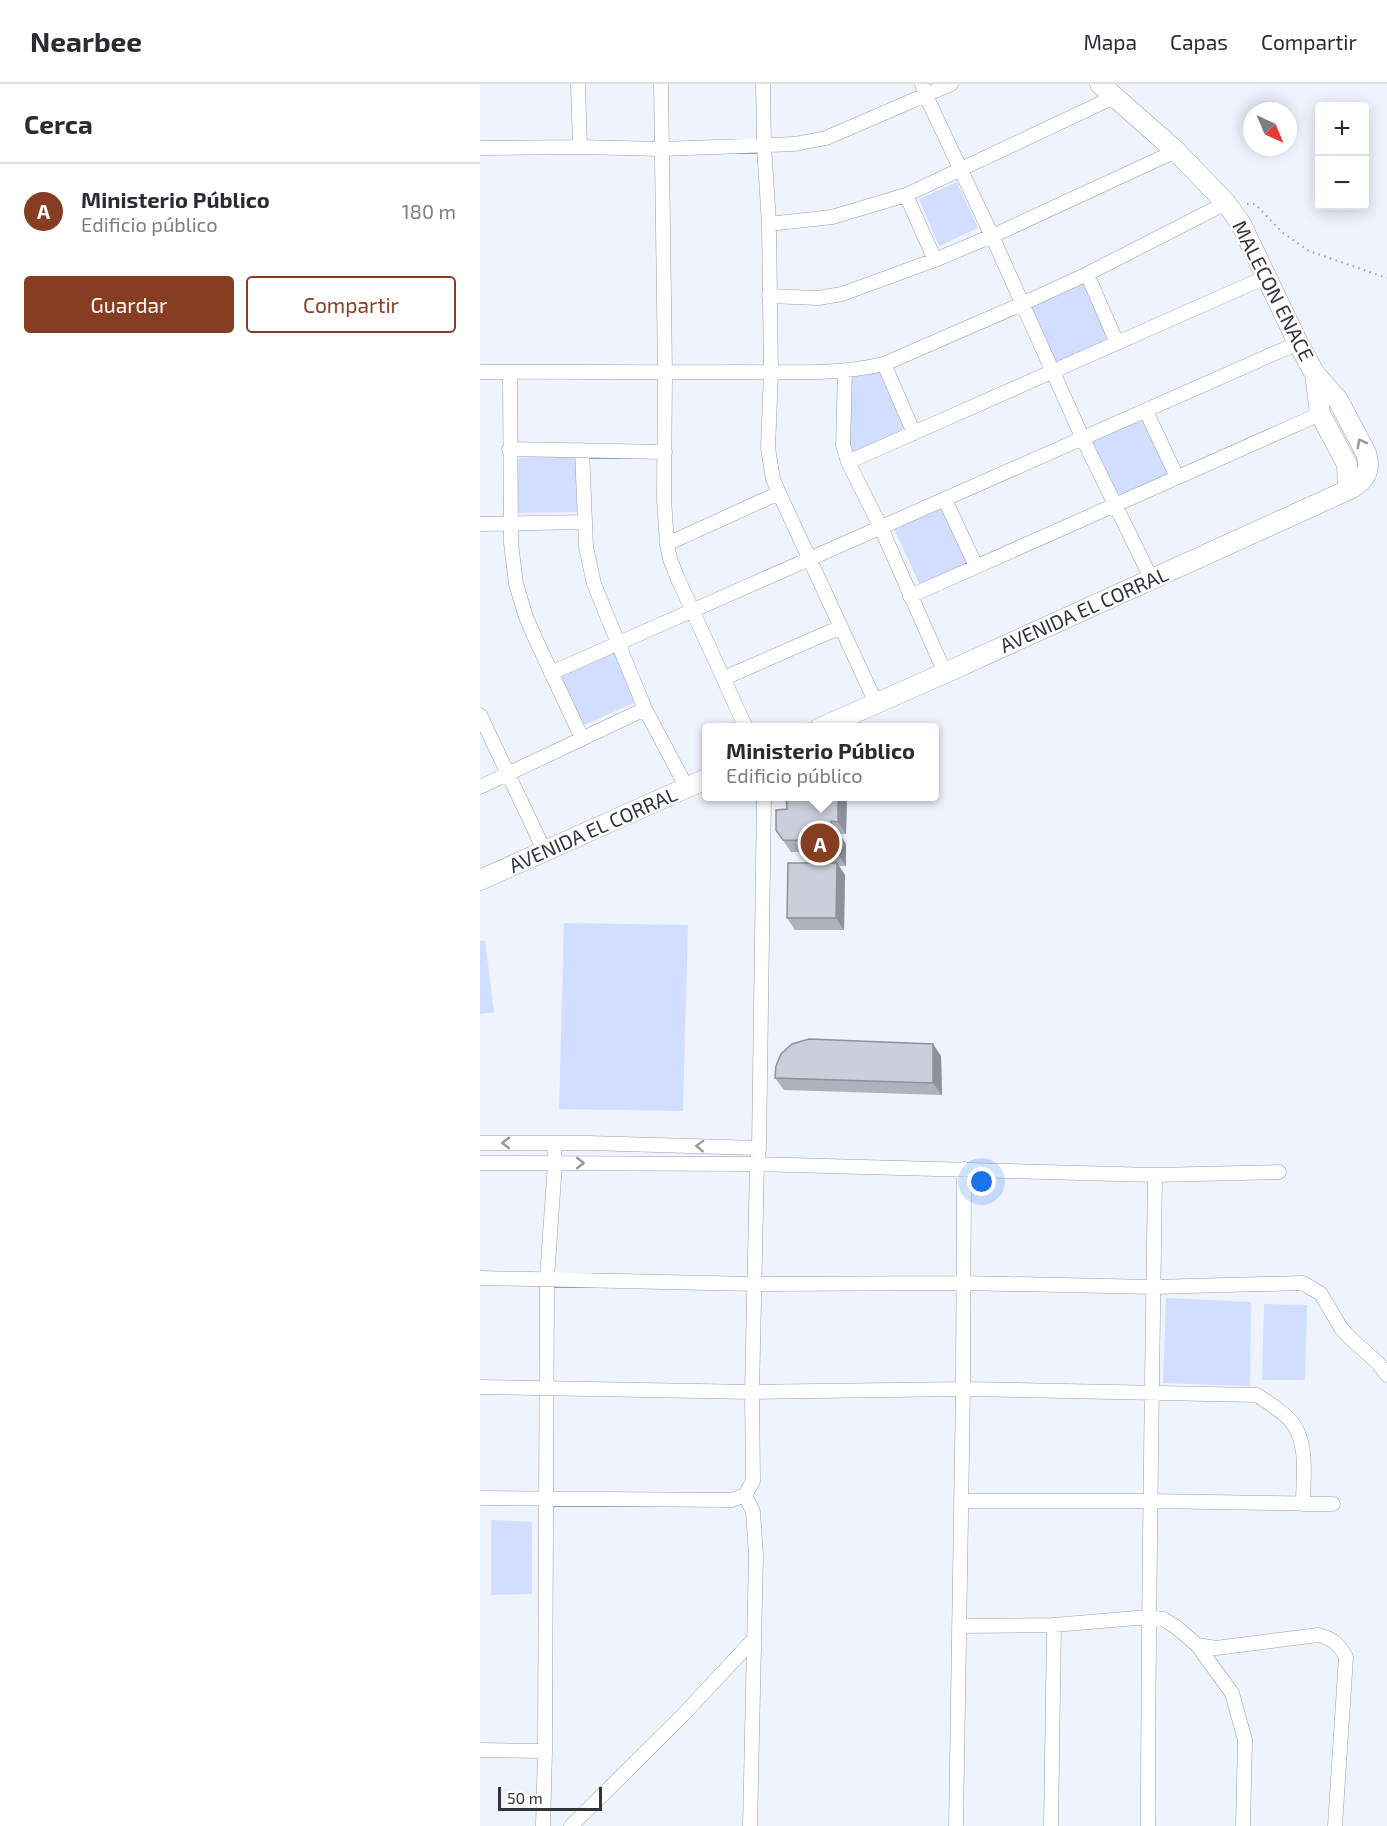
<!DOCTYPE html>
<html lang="es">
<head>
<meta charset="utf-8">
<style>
	:root { --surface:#fff; --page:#f7f7f7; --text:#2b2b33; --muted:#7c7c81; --line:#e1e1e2; --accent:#863d22 }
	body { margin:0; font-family:"Exo 2",sans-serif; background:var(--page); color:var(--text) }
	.controls { position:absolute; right:18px; top:18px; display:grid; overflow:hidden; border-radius:6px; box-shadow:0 3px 15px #0003 }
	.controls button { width:54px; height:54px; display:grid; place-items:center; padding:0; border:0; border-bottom:2px solid var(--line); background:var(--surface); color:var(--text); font:30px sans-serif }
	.compass { position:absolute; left:763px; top:18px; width:54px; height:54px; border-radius:50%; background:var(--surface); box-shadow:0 3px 15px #0003; rotate:136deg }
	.scale { position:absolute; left:18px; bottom:15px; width:104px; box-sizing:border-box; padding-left:6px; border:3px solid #313338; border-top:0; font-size:16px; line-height:21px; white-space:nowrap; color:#313338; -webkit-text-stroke:4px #fff; paint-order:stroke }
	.you { position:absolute; left:502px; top:1098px; width:21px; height:21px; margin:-15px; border:4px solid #fff; border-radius:50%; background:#1a73e8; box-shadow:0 0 0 9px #1a73e833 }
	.badge { display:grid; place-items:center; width:39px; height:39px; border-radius:50%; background:var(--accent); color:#fff; font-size:20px; font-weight:700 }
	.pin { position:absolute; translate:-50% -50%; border:3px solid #fff; box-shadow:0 2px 6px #0006 }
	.popup { position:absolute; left:222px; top:639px; width:237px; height:78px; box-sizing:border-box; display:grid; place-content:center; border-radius:6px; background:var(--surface); filter:drop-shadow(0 2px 4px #0005); font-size:20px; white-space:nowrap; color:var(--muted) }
	.popup b { font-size:22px; color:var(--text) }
	.popup::after { content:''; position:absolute; left:50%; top:100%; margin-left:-12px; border:12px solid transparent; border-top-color:var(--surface) }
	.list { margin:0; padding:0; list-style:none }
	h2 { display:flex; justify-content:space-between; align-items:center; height:78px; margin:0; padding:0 24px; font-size:26px }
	h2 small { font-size:20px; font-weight:400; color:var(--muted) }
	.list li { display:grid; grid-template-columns:39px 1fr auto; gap:18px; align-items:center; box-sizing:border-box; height:96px; padding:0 24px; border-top:2px solid var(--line) }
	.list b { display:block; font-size:22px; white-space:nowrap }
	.list p { margin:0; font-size:20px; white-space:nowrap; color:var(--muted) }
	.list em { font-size:20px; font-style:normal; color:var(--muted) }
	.actions { display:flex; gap:12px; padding:18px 24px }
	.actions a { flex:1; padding:14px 0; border:2px solid var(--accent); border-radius:6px; text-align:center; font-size:21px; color:var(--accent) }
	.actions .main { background:var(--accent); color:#fff }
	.map { position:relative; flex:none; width:907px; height:1742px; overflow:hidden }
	header { display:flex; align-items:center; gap:36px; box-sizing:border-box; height:84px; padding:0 30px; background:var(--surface); border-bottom:2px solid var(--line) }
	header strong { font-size:28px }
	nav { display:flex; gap:33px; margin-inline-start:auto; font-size:21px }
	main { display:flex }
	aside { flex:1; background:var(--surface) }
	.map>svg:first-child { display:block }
	.green { fill:#d2deff }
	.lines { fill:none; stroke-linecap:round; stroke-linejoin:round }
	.street-casing { stroke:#999ea9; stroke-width:15 }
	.secondary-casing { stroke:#999ea9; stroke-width:21 }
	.path { stroke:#9da0a8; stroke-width:2; stroke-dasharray:1.5 4.5; stroke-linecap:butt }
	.street { stroke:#fff; stroke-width:14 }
	.secondary { stroke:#fff; stroke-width:20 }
	.wall { fill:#afb2bc }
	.shaded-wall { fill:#8e9199 }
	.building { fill:#cbcfdb; stroke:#8e9199; stroke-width:1.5 }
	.oneway { stroke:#98999c }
	.labels { text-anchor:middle; stroke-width:4.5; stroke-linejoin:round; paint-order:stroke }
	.street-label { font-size:20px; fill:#313338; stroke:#fff }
</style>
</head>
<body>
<header>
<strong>Nearbee</strong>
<nav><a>Mapa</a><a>Capas</a><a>Compartir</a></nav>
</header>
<main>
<aside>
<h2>Cerca<small></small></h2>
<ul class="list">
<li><span class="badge">A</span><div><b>Ministerio Público</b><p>Edificio público</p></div><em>180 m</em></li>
</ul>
<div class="actions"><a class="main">Guardar</a><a>Compartir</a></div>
</aside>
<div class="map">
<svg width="907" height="1742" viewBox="0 0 907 1742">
	<rect width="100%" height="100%" fill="#eff3fd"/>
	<!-- green -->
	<path class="green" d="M 477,98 L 498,144 L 459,162 L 439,115 Z
		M 604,195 L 631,257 L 575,283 L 546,222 Z
		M 401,287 L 428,348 L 371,373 L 369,365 L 370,293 Z
		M 664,330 L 691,391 L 636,415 L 608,357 Z
		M 97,371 L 98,428 L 35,429 L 34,374 Z
		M 461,423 L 487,479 L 440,501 L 414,445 Z
		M 136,567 L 158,617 L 100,643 L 76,594 Z
		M 84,839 L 208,841 L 203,1027 L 79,1025 Z
		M 5,856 L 14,928 L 0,930 L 0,857 Z
		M 686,1214 L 771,1218 L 770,1302 L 683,1299 Z
		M 784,1220 L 827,1221 L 825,1296 L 782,1296 Z
		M 11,1436 L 52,1438 L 52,1510 L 11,1511 Z"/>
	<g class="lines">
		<!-- street casing -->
		<g class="street-casing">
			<path id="street" d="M 98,0 L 100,63
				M 181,0 L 185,289 L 184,415 L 187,460 L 190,475 L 198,495 L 266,644
				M 283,0 L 284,61 L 289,140 L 291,288 L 288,364 L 293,395 L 299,409 L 396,619
				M 442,0 L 446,12 L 512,152 L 603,355 L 672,496
				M 0,64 L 100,63 L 181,65 L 315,60 L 346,54 L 471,0
				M 426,111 L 455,176
				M 289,140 L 352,133 L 426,111 L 634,13
				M 607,190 L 637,259
				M 289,212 L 338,214 L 362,210 L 455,176 L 512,152 L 696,67
				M 404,280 L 434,349
				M 365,287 L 363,361 L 368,378 L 401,444 L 465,589
				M 0,288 C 87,287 173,289 259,288 C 307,288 357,291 404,280 L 542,220 L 607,190 L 746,119
				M 30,288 L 31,459 L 36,500 L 46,533 L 56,556 L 102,654
				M 666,327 L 697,393
				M 29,365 L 185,368
				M 102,366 L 106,463 L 114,500 L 165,625 L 207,704
				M 368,378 L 786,193
				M 465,416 L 496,482
				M 0,440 L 104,438
				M 187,460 L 299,409
				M 430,512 L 840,330
				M 71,589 L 818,259
				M 244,594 L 361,543
				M 0,631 L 65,768
				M 0,703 L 165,625
				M 0,1059 L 108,1059 L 279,1064
				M 0,1079 L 277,1080 L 675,1091 L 799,1088
				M 0,1194 L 274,1200 L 483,1199 L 674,1203 L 823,1199 L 841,1210 L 861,1244 L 870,1254 L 898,1279 L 907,1291
				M 0,1303 L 272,1308 L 483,1305 L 777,1311 C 789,1319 802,1327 811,1337 C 829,1359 823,1393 823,1420
				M 265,1411 L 273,1428 L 276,1471 L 270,1742
				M 0,1414 L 252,1416 L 265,1411 L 273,1397 L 272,1308 L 277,1080 L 279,1064 L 284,712
				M 481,1417 L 671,1417 L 853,1420
				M 480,1542 L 574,1541 L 668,1533 L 683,1535 L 696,1543 L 717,1561 L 736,1564 L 838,1551 C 852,1554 859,1560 866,1573 L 855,1742
				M 717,1561 L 752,1609 L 765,1656 L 763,1742
				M 0,1666 L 65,1667
				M 63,1742 L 65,1667 L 67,1194 L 75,1079 L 74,1059
				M 91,1742 L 201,1633 L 274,1555
				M 476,1742 L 483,1305 L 484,1085
				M 571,1742 L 574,1541
				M 668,1742 C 668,1525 672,1308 675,1091"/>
		</g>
		<!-- secondary casing -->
		<g class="secondary-casing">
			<path id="secondary" d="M 835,290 L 840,330 L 867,380 L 868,406
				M 340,644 L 465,589 L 868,406 C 884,398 892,387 886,369 L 858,316 L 835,290 L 818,259 L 761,140 L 746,119 L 696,67 L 620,0
				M 0,796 L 226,695"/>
		</g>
		<!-- path -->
		<path class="path" d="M 767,120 L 775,120 L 803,149 L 829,167 L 907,194"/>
		<!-- street -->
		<use href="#street" class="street"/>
		<!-- secondary -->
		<use href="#secondary" class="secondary"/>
	</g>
	<!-- wall -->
	<path class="wall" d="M 306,712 L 367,712 L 366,750 L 359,750 L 366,760 L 366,782 L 359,782 L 365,791 L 364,846 L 315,846 L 307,834 L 352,779 L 346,770 L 346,768 L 311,768 L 296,746 L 307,725 Z
		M 461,972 L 462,1011 L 304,1006 L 295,994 Z"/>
	<!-- shaded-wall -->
	<path class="shaded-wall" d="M 358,712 L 367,712 L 366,750 L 358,738 Z
		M 351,737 L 366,760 L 366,782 L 358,770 L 350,748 Z
		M 357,779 L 365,791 L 364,846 L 356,834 Z
		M 453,960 L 461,972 L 462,1011 L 453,999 Z"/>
	<!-- building -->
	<path class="building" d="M 306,712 L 358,712 L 358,738 L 351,737 L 350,748 L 358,748 L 358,770 L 346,770 L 346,757 L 303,756 L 296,746 L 296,726 L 307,725 Z
		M 308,779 L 357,779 L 356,834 L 307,834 Z
		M 329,955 L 453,960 L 453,999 L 295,994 L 296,982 L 301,970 L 312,960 Z"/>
	<!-- one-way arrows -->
	<defs><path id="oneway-chevron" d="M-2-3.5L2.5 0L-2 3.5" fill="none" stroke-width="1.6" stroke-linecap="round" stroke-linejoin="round" transform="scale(1.5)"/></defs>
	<g class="oneway">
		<use href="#oneway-chevron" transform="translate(881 359) rotate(-118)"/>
		<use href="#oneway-chevron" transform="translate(26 1059) rotate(-180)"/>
		<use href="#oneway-chevron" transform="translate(220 1062) rotate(-178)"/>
		<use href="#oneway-chevron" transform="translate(100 1079)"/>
	</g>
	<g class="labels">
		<!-- street labels -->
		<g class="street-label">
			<text transform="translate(793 207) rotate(63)" y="7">MALECON ENACE</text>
			<text transform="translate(604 526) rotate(-24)" y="7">AVENIDA EL CORRAL</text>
			<text transform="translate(113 746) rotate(-24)" y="7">AVENIDA EL CORRAL</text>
		</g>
	</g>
</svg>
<div class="controls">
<button>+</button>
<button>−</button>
</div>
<svg class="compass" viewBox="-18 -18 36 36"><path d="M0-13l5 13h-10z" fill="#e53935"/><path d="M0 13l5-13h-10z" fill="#7c7c81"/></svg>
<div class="scale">50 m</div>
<div class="you"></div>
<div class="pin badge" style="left:340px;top:759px">A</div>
<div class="popup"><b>Ministerio Público</b>Edificio público</div>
</div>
</main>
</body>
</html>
